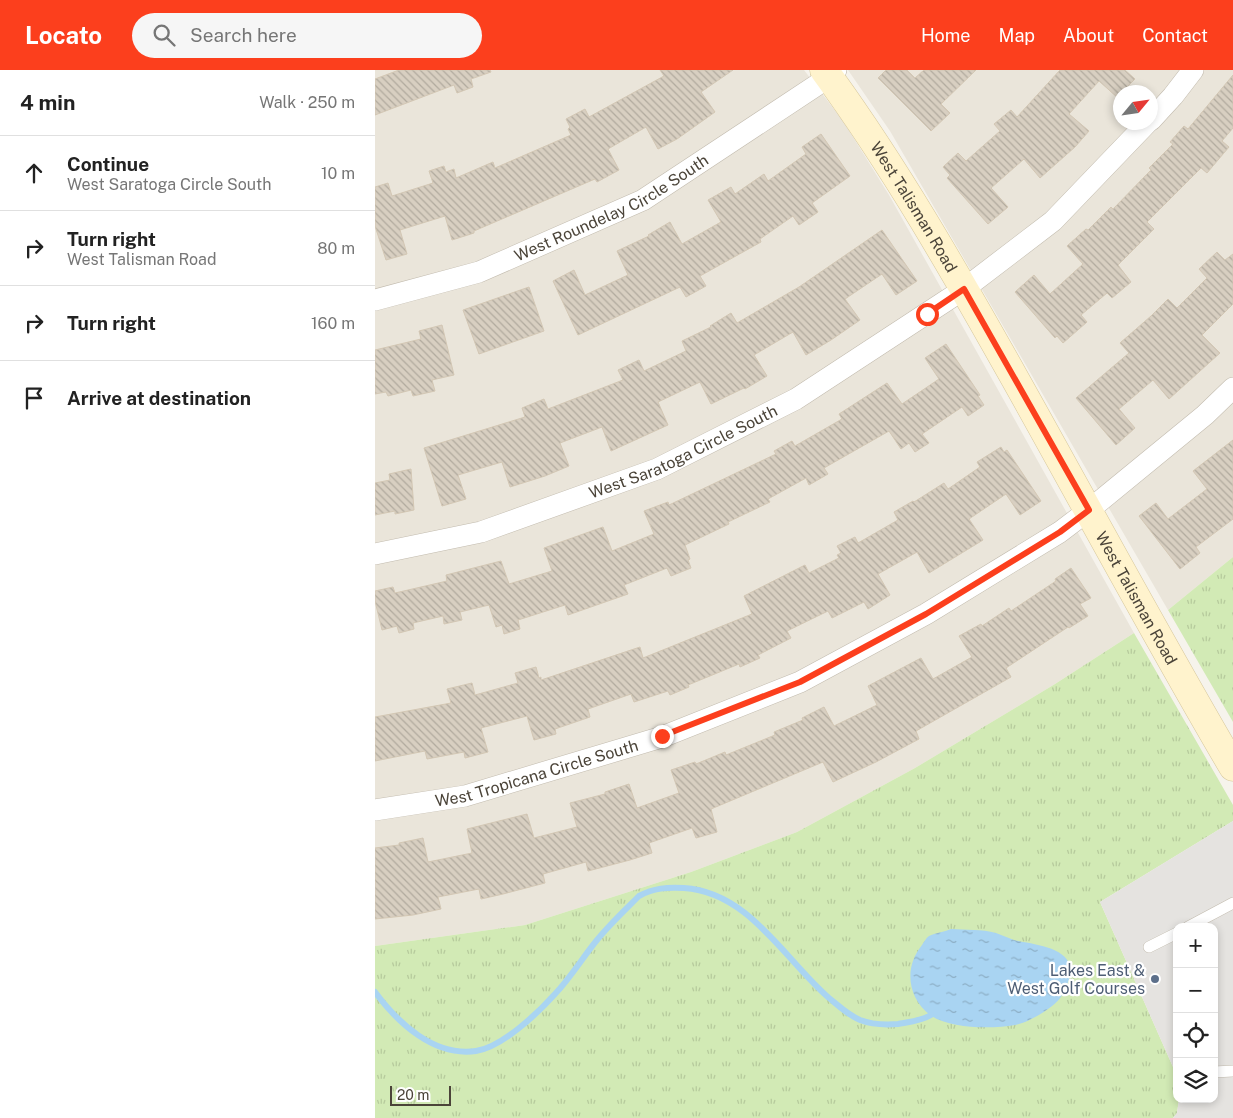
<!DOCTYPE html>
<html lang="en">
<head>
<meta charset="utf-8">
<style>
	:root { --surface:#fff; --page:#f6f6f6; --text:#222; --muted:#767676; --line:#e0e0e0; --accent:#fc3f1d }
	body { margin:0; font-family:"Public Sans",sans-serif; background:var(--page); color:var(--text) }
	.controls { position:absolute; right:15px; bottom:15px; display:grid; overflow:hidden; border-radius:10px; box-shadow:0 2px 8px #0003 }
	.controls button { width:45px; height:45px; display:grid; place-items:center; padding:0; border:0; border-bottom:1px solid var(--line); background:var(--surface); color:var(--text); font:25px sans-serif }
	.compass { position:absolute; left:738px; top:15px; width:45px; height:45px; border-radius:50%; background:var(--surface); box-shadow:0 2px 8px #0003; rotate:61deg }
	.scale { position:absolute; left:15px; bottom:12px; width:61px; box-sizing:border-box; padding-left:5px; border:2px solid #4b4439; border-top:0; font-size:14px; line-height:18px; white-space:nowrap; color:#4b4439; -webkit-text-stroke:4px #fff; paint-order:stroke }
	.stop { position:absolute; width:15px; height:15px; margin:-11px; border:4px solid #fc3f1d; border-radius:50%; background:#fff }
	.stop.end { background:#fc3f1d; border-color:#fff; box-shadow:0 1px 5px #0008 }
	.list { margin:0; padding:0; list-style:none }
	h2 { display:flex; justify-content:space-between; align-items:center; height:65px; margin:0; padding:0 20px; font-size:21px }
	h2 small { font-size:16px; font-weight:400; color:var(--muted) }
	.list li { display:grid; grid-template-columns:32px 1fr auto; gap:15px; align-items:center; box-sizing:border-box; height:75px; padding:0 20px; border-top:1px solid var(--line) }
	.list b { display:block; font-size:19px; white-space:nowrap }
	.list p { margin:0; font-size:16px; white-space:nowrap; color:var(--muted) }
	.list em { font-size:16px; font-style:normal; color:var(--muted) }
	.icon { flex:none; width:28px; height:28px; fill:none; stroke:currentColor; stroke-width:2; stroke-linecap:round; stroke-linejoin:round }
	.map { position:relative; flex:none; width:858px; height:1048px; overflow:hidden }
	header { display:flex; align-items:center; gap:30px; box-sizing:border-box; height:70px; padding:0 25px; background:var(--accent); color:#fff }
	header strong { font-size:24px }
	nav { display:flex; gap:28px; margin-inline-start:auto; font-size:18px }
	.search { width:350px; height:45px; background:var(--page); display:flex; align-items:center; gap:12px; box-sizing:border-box; padding:0 18px; border-radius:28px; color:var(--muted); font-size:19px }
	main { display:flex }
	aside { flex:1; background:var(--surface) }
	.map>svg:first-child { display:block }
	.residential { fill:#eae5da; fill-rule:evenodd }
	.grass { fill:url(#grass-tufts) }
	.parking { fill:#e5e3e0 }
	.water { fill:url(#water-ripples) }
	.lines { fill:none; stroke-linecap:round; stroke-linejoin:round }
	.stream { stroke:#a9d4f2; stroke-width:6 }
	.building { fill:url(#building-back-hatch); stroke:#d3c7b4 }
	.lane-casing { stroke:#c2bbae; stroke-width:12 }
	.street-casing { stroke:#c2bbae; stroke-width:22 }
	.secondary-casing { stroke:#d6c79b; stroke-width:29 }
	.lane { stroke:#fff; stroke-width:11 }
	.street { stroke:#fff; stroke-width:21 }
	.secondary { stroke:#fff3cd; stroke-width:28 }
	.route { stroke:#fc3f1d; stroke-width:6 }
	.service-dot { fill:#5c6f8a; stroke:#fff; stroke-width:2 }
	.labels { text-anchor:middle; stroke-width:4.5; stroke-linejoin:round; paint-order:stroke }
	.street-label { font-size:16px; fill:#4b4439; stroke:#fff }
	.service-label { font-size:16px; fill:#4e5e75; stroke:#fff; text-anchor:end }
</style>
</head>
<body>
<header>
<strong>Locato</strong>
<div class="search"><svg class="icon" aria-label="search" viewBox="0 0 24 24"><circle cx="10" cy="10" r="6"/><path d="M15 15l6 6"/></svg>Search here</div>
<nav><a>Home</a><a>Map</a><a>About</a><a>Contact</a></nav>
</header>
<main>
<aside>
<h2>4 min<small>Walk · 250 m</small></h2>
<ul class="list">
<li><svg class="icon" aria-label="ahead" viewBox="0 0 24 24"><path d="M12 20V5M6 11l6-6 6 6"/></svg><div><b>Continue</b><p>West Saratoga Circle South</p></div><em>10 m</em></li>
<li><svg class="icon" aria-label="right" viewBox="0 0 24 24"><path d="M7 20v-9h11M14 6l5 5-5 5"/></svg><div><b>Turn right</b><p>West Talisman Road</p></div><em>80 m</em></li>
<li><svg class="icon" aria-label="right" viewBox="0 0 24 24"><path d="M7 20v-9h11M14 6l5 5-5 5"/></svg><div><b>Turn right</b></div><em>160 m</em></li>
<li><svg class="icon" aria-label="arrive" viewBox="0 0 24 24"><path d="M6 21V4h12l-3 4 3 4H6"/></svg><div><b>Arrive at destination</b></div></li>
</ul>
</aside>
<div class="map">
<svg width="858" height="1048" viewBox="0 0 858 1048">
	<defs>
		<pattern id="grass-tufts" width="24" height="20" patternUnits="userSpaceOnUse" patternTransform="scale(1.25)"><rect width="24" height="20" fill="#d2eab5"/><path d="M3 7l-1-3M5 7V3M7 7l1-3M15 17l-1-3M17 17v-4M19 17l1-3" fill="none" stroke="#b6ca9c"/></pattern>
		<pattern id="water-ripples" width="26" height="14" patternUnits="userSpaceOnUse" patternTransform="scale(1.25)"><rect width="26" height="14" fill="#a9d4f2"/><path d="M2 4q2-2 4 0t4 0M15 11q2-2 4 0t4 0" fill="none" stroke="#8caec5"/></pattern>
		<pattern id="building-back-hatch" width="6" height="6" patternUnits="userSpaceOnUse" patternTransform="scale(1.25)"><rect width="6" height="6" fill="#d8cfc1"/><path d="M-1 5l2 2M0 0l6 6M5-1l2 2" fill="none" stroke="#b1aa9e"/></pattern>
	</defs>
	<rect width="100%" height="100%" fill="#f6f3ec"/>
	<!-- residential -->
	<path class="residential" d="M 0,0 L 429,0 L 468,51 L 514,125 L 759,563 L 680,614 L 540,698 L 422,762 L 316,802 L 150,855 L 0,876 Z
		M 473,0 L 858,0 L 858,487 L 793,540 L 515,61 ZM 746,22 L 776,22 L 776,52 L 746,52 Z"/>
	<!-- grass -->
	<path class="grass" d="M 858,487 L 858,652 L 793,540 Z
		M 759,563 L 858,735 L 858,751 L 725,832 L 802,1006 L 802,1029 L 804,1029 L 802,1043 L 798,1048 L 0,1048 L 0,876 L 150,855 L 316,802 L 422,762 L 540,698 L 680,614 Z"/>
	<!-- parking -->
	<path class="parking" d="M 858,751 L 858,1048 L 798,1048 L 802,1043 L 804,1029 L 839,1029 L 839,857 L 802,857 L 802,1006 L 725,832 Z"/>
	<!-- water -->
	<path class="water" d="M 576,859 C 591,860 607,859 621,863 C 627,865 633,868 639,870 C 655,874 690,876 695,896 C 698,906 691,916 687,925 C 682,936 653,953 640,955 C 617,959 575,959 555,945 C 532,927 529,897 547,875 C 549,872 551,868 554,866 C 560,863 569,862 576,859 Z"/>
	<g class="lines">
		<!-- stream -->
		<path class="stream" d="M 0,922 C 23,953 59,987 101,981 C 127,977 162,944 180,924 C 196,907 208,887 222,870 C 235,854 250,840 264,826 C 279,818 292,817 309,818 C 374,822 410,890 454,928 C 464,936 473,945 485,950 C 498,955 510,955 523,954 C 534,952 546,951 556,945"/>
	</g>
	<!-- building -->
	<path class="building" d="M 24,0 L 115,0 L 116,2 L 96,9 L 98,17 L 82,23 L 79,15 L 0,45 L 0,9 Z
		M 285,0 L 358,0 L 326,22 L 340,42 L 302,69 L 283,79 L 271,57 L 233,79 L 244,100 L 222,112 L 220,109 L 99,161 L 99,163 L 77,170 L 70,146 L 25,160 L 32,184 L 11,190 L 0,156 L 0,117 L 13,113 L 17,126 L 58,113 L 54,101 L 69,96 L 71,102 L 79,99 L 81,108 L 118,92 L 120,98 L 196,65 L 193,59 L 195,57 L 191,49 L 210,39 L 214,47 L 289,6 Z
		M 511,0 L 532,0 L 540,8 L 549,0 L 601,0 L 566,34 L 575,43 L 556,61 L 503,8 Z
		M 685,0 L 750,0 L 760,9 L 747,22 L 746,22 L 743,28 L 724,11 L 694,44 L 714,61 L 700,77 L 665,108 L 649,89 L 616,118 L 633,137 L 613,154 L 572,108 L 575,105 L 568,97 L 583,83 L 591,91 L 625,61 L 619,54 L 636,40 L 642,47 Z
		M 858,5 L 858,58 L 847,71 L 854,77 L 832,103 L 826,98 L 772,152 L 779,159 L 743,195 L 756,212 L 737,228 L 732,223 L 706,245 L 712,252 L 688,273 L 682,266 L 680,268 L 640,222 L 659,205 L 675,224 L 708,194 L 692,176 L 711,159 L 713,160 L 736,137 L 738,139 L 776,100 L 774,98 L 798,74 L 795,72 L 809,56 L 813,59 Z
		M 446,64 L 475,106 L 437,133 L 443,142 L 424,155 L 418,146 L 385,169 L 386,172 L 325,206 L 331,216 L 311,227 L 305,217 L 203,265 L 178,211 L 199,200 L 210,225 L 253,205 L 242,181 L 274,166 L 273,165 L 295,152 L 307,174 L 346,152 L 333,130 L 356,117 L 360,124 L 389,104 L 393,111 L 431,84 L 427,77 Z
		M 507,160 L 542,211 L 521,225 L 507,204 L 470,229 L 485,250 L 456,270 L 431,285 L 418,262 L 379,285 L 392,306 L 370,319 L 369,318 L 336,334 L 325,312 L 283,332 L 293,355 L 236,381 L 227,357 L 185,373 L 194,396 L 170,406 L 135,417 L 127,392 L 83,405 L 91,429 L 67,436 L 49,378 L 150,347 L 147,338 L 169,329 L 173,339 L 248,310 L 243,300 L 264,290 L 269,301 L 311,281 L 307,271 L 336,257 L 335,256 L 356,243 L 362,253 L 424,217 Z
		M 842,182 L 850,190 L 858,184 L 858,234 L 827,265 L 845,283 L 794,329 L 778,310 L 744,339 L 760,358 L 741,375 L 701,328 L 754,283 L 745,273 L 776,246 L 793,229 L 802,238 L 832,208 L 824,199 Z
		M 154,217 L 169,261 L 104,284 L 88,240 Z
		M 67,255 L 79,305 L 57,310 L 60,321 L 38,326 L 36,320 L 13,326 L 11,322 L 0,324 L 0,280 L 46,269 L 44,261 Z
		M 571,274 L 605,325 L 603,326 L 609,335 L 593,346 L 587,337 L 547,364 L 554,373 L 540,382 L 534,373 L 526,379 L 514,361 L 449,398 L 453,404 L 434,415 L 431,408 L 393,429 L 395,432 L 353,452 L 354,454 L 310,475 L 315,489 L 313,490 L 316,498 L 296,506 L 292,498 L 249,515 L 253,524 L 193,545 L 190,535 L 143,550 L 145,559 L 129,564 L 127,555 L 121,557 L 114,535 L 85,542 L 87,550 L 69,554 L 68,546 L 38,553 L 39,559 L 24,563 L 22,556 L 7,560 L 0,531 L 0,521 L 18,517 L 20,523 L 72,511 L 71,505 L 126,491 L 134,514 L 177,501 L 169,478 L 228,457 L 237,481 L 279,464 L 269,441 L 293,432 L 294,435 L 336,415 L 401,384 L 399,381 L 417,371 L 420,376 L 467,349 L 464,344 L 512,313 L 527,334 L 564,309 L 550,288 Z
		M 858,370 L 858,449 L 821,477 L 825,483 L 805,499 L 764,446 L 781,433 L 793,449 L 832,419 L 818,401 Z
		M 626,377 L 629,382 L 632,380 L 666,431 L 645,445 L 631,424 L 594,449 L 608,470 L 554,503 L 542,482 L 503,504 L 515,525 L 493,539 L 489,532 L 457,548 L 453,541 L 412,561 L 416,568 L 383,585 L 385,588 L 365,597 L 364,594 L 313,615 L 314,617 L 295,625 L 293,621 L 259,632 L 256,624 L 213,639 L 215,647 L 180,659 L 181,664 L 159,670 L 152,646 L 106,658 L 113,682 L 90,688 L 89,682 L 52,689 L 50,681 L 0,691 L 0,647 L 76,633 L 72,619 L 97,613 L 100,625 L 143,613 L 140,603 L 161,597 L 164,608 L 166,607 L 166,610 L 265,577 L 268,588 L 377,544 L 369,526 L 430,495 L 434,503 L 464,488 L 462,485 L 466,483 L 462,476 L 480,467 L 483,473 L 523,450 L 519,442 L 538,431 L 539,432 L 569,413 L 573,419 L 605,397 L 602,392 Z
		M 36,399 L 39,440 L 20,444 L 20,441 L 0,445 L 0,413 L 15,410 L 14,404 Z
		M 696,498 L 716,528 L 705,534 L 713,546 L 694,558 L 693,557 L 631,598 L 636,607 L 541,661 L 544,669 L 501,692 L 458,712 L 448,692 L 336,739 L 342,762 L 321,768 L 317,758 L 274,773 L 277,783 L 255,790 L 213,801 L 211,792 L 168,804 L 170,813 L 128,824 L 106,829 L 104,819 L 63,827 L 66,839 L 38,845 L 0,849 L 0,778 L 24,775 L 24,773 L 48,768 L 53,792 L 97,783 L 92,759 L 152,744 L 159,768 L 202,757 L 195,733 L 230,724 L 230,722 L 254,714 L 262,738 L 304,723 L 296,700 L 320,692 L 321,694 L 350,682 L 351,685 L 400,665 L 399,662 L 428,650 L 427,648 L 449,637 L 459,656 L 502,635 L 493,616 L 546,588 L 558,609 L 597,587 L 584,566 L 606,554 L 607,556 L 634,538 L 636,541 L 681,511 L 680,509 Z"/>
	<g class="lines">
		<!-- lane casing -->
		<g class="lane-casing">
			<path id="lane" d="M 813,857 L 858,833
				M 774,877 L 802,863
				M 839,1002 L 858,1001"/>
		</g>
		<!-- street casing -->
		<g class="street-casing">
			<g id="street">
				<path d="M 776,50 L 798,26 L 818,0"/>
				<path id="s1" d="M 0,230 L 104,202 L 268,130 L 454,7 L 461,0"/>
				<path id="s2" d="M 0,484 L 106,462 L 282,399 L 421,329 L 589,219 L 678,151 L 773,52"/>
				<path id="s3" d="M 0,740 L 90,726 L 287,667 L 425,612 L 551,544 L 685,462 L 714,440 L 830,345 L 858,318"/>
			</g>
		</g>
		<!-- secondary casing -->
		<g class="secondary-casing">
			<g id="secondary">
				<path id="s4" d="M 449,0 C 520,97 580,202 639,307 C 712,437 782,568 858,697"/>
			</g>
		</g>
		<!-- lane -->
		<use href="#lane" class="lane"/>
		<!-- street -->
		<use href="#street" class="street"/>
		<!-- secondary -->
		<use href="#secondary" class="secondary"/>
	</g>
	<g class="lines">
		<!-- route -->
		<path class="route" d="M 287,666 L 425,612 L 551,544 L 685,462 L 714,440 L 589,219 L 552,244"/>
	</g>
	<!-- markers -->
	<circle class="service-dot" cx="780" cy="909" r="5"/>
	<g class="labels">
		<!-- street labels -->
		<g class="street-label">
			<text dy="6" stroke="none"><textPath href="#s1" startOffset="255">West Roundelay Circle South</textPath></text>
			<text dy="6" stroke="none"><textPath href="#s4" startOffset="164">West Talisman Road</textPath></text>
			<text dy="6" stroke="none"><textPath href="#s2" startOffset="326">West Saratoga Circle South</textPath></text>
			<text dy="6" stroke="none"><textPath href="#s4" startOffset="614">West Talisman Road</textPath></text>
			<text dy="6" stroke="none"><textPath href="#s3" startOffset="166">West Tropicana Circle South</textPath></text>
		</g>
		<!-- service labels -->
		<g class="service-label">
			<text x="770" y="906">Lakes East &amp;<tspan x="770" dy="18">West Golf Courses</tspan></text>
		</g>
	</g>
</svg>
<div class="controls">
<button>+</button>
<button>−</button>
<button><svg class="icon" aria-label="locate" viewBox="0 0 24 24"><circle cx="12" cy="12" r="6"/><path d="M12 2v4M12 18v4M2 12h4M18 12h4"/></svg></button>
<button><svg class="icon" aria-label="layers" viewBox="0 0 24 24"><path d="M12 4l9 5-9 5-9-5zM3 14l9 5 9-5"/></svg></button>
</div>
<svg class="compass" viewBox="-18 -18 36 36"><path d="M0-13l5 13h-10z" fill="#e53935"/><path d="M0 13l5-13h-10z" fill="#767676"/></svg>
<div class="scale">20 m</div>
<div class="stop" style="left:552px;top:244px"></div>
<div class="stop end" style="left:287px;top:666px"></div>
</div>
</main>
</body>
</html>
